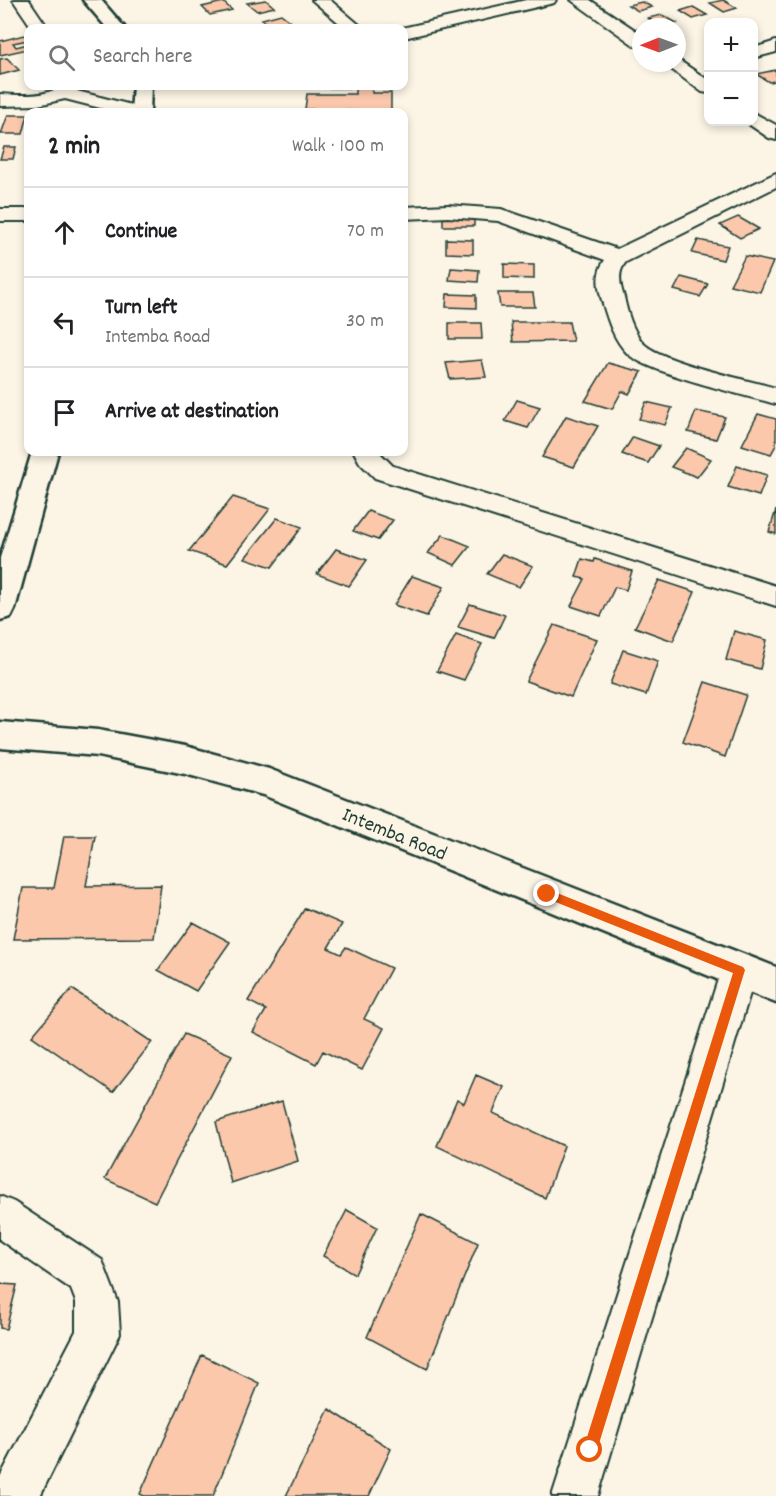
<!DOCTYPE html>
<html lang="en">
<head>
<meta charset="utf-8">
<style>
	:root { --surface:#fff; --page:#f6f6f6; --text:#202124; --muted:#757577; --line:#e0e0e0 }
	body { margin:0; font-family:Dekko,sans-serif; background:var(--page); color:var(--text) }
	.controls { position:absolute; right:18px; top:18px; display:grid; overflow:hidden; border-radius:12px; box-shadow:0 3px 9px #0003 }
	.controls button { width:54px; height:54px; display:grid; place-items:center; padding:0; border:0; border-bottom:2px solid var(--line); background:var(--surface); color:var(--text); font:30px sans-serif }
	.compass { position:absolute; left:632px; top:18px; width:54px; height:54px; border-radius:50%; background:var(--surface); box-shadow:0 3px 9px #0003; rotate:269deg }
	.stop { position:absolute; width:18px; height:18px; margin:-14px; border:4px solid #ea580c; border-radius:50%; background:#fff }
	.stop.end { background:#ea580c; border-color:#fff; box-shadow:0 2px 6px #0008 }
	.list { margin:0; padding:0; list-style:none }
	h2 { display:flex; justify-content:space-between; align-items:center; height:78px; margin:0; padding:0 24px; font-size:26px }
	h2 small { font-size:20px; font-weight:400; color:var(--muted) }
	.list li { display:grid; grid-template-columns:39px 1fr auto; gap:18px; align-items:center; box-sizing:border-box; height:90px; padding:0 24px; border-top:2px solid var(--line) }
	.list b { display:block; font-size:22px; white-space:nowrap }
	.list p { margin:0; font-size:20px; white-space:nowrap; color:var(--muted) }
	.list em { font-size:20px; font-style:normal; color:var(--muted) }
	.icon { flex:none; width:33px; height:33px; fill:none; stroke:currentColor; stroke-width:2; stroke-linecap:round; stroke-linejoin:round }
	.map { position:relative; flex:none; width:776px; height:1496px; overflow:hidden }
	.search { position:absolute; background:var(--surface); box-shadow:0 3px 9px #0003; left:24px; top:24px; width:384px; height:66px; display:flex; align-items:center; gap:15px; box-sizing:border-box; padding:0 21px; border-radius:12px; color:var(--muted); font-size:22px }
	.panel { position:absolute; background:var(--surface); box-shadow:0 3px 9px #0003; left:24px; top:108px; width:384px; height:348px; border-radius:12px }
	.map>svg:first-child { display:block }
	.building { fill:#fbc8ac; stroke:#1f3d34; stroke-width:1.5 }
	.lines { fill:none; stroke-linecap:round; stroke-linejoin:round }
	.street-casing { stroke:#1f3d34; stroke-width:4 }
	.secondary-casing { stroke:#1f3d34; stroke-width:5 }
	.street { fill:#fcf5e5; fill-rule:evenodd }
	.secondary { fill:#fcf5e5; fill-rule:evenodd }
	.route { fill:#ea580c }
	.labels { text-anchor:middle; stroke-width:5; stroke-linejoin:round; paint-order:stroke }
	.street-label { font-size:21px; fill:#1f3d34; stroke:#fcf5e5 }
</style>
</head>
<body>
<div class="map">
<svg width="776" height="1496" viewBox="0 0 776 1496">
	<rect width="100%" height="100%" fill="#fcf5e5"/>
	<filter id="ink" filterUnits="userSpaceOnUse"><feTurbulence type="fractalNoise" baseFrequency=".0167" numOctaves="2"/><feDisplacementMap in="SourceGraphic" scale="12" xChannelSelector="R" yChannelSelector="G"/><feConvolveMatrix kernelMatrix="1 2 1 2 8 2 1 2 1" color-interpolation-filters="sRGB"/></filter>
	<g filter="url(#ink)">
		<!-- building -->
		<path class="building" d="M 266,0 L 274,7 L 257,11 L 247,3 Z
			M 723,0 L 737,8 L 724,12 L 710,3 Z
			M 223,2 L 232,10 L 210,15 L 202,7 Z
			M 642,2 L 652,7 L 638,11 L 628,5 Z
			M 693,7 L 707,15 L 693,19 L 680,11 Z
			M 281,14 L 290,21 L 270,26 L 262,19 Z
			M 662,15 L 677,23 L 662,27 L 648,18 Z
			M 24,35 L 28,40 L 13,43 L 16,47 L 28,44 L 28,49 L 0,55 L 0,41 Z
			M 7,58 L 19,70 L 0,75 L 0,59 Z
			M 776,70 L 776,81 L 769,82 L 756,74 Z
			M 309,86 L 372,86 L 372,93 L 391,93 L 391,112 L 305,109 L 307,94 L 355,94 L 355,88 L 308,88 Z
			M 8,115 L 28,115 L 23,134 L 1,134 Z
			M 4,147 L 16,147 L 13,159 L 0,159 Z
			M 443,214 L 474,215 L 474,226 L 443,226 Z
			M 738,217 L 759,229 L 740,238 L 720,225 Z
			M 446,239 L 473,240 L 473,254 L 446,253 Z
			M 698,240 L 728,246 L 723,260 L 692,253 Z
			M 745,256 L 773,262 L 760,292 L 730,285 Z
			M 504,264 L 534,265 L 534,279 L 504,278 Z
			M 451,268 L 479,270 L 478,282 L 449,280 Z
			M 681,277 L 708,284 L 700,297 L 674,290 Z
			M 498,293 L 533,293 L 535,307 L 500,307 Z
			M 447,294 L 476,295 L 476,308 L 446,307 Z
			M 511,322 L 569,322 L 573,341 L 513,342 Z
			M 449,323 L 481,323 L 482,339 L 449,339 Z
			M 482,360 L 486,377 L 450,379 L 446,363 Z
			M 608,363 L 642,372 L 629,394 L 622,391 L 612,409 L 585,401 Z
			M 517,400 L 540,407 L 528,428 L 505,421 Z
			M 646,402 L 672,408 L 665,425 L 639,419 Z
			M 696,411 L 725,417 L 716,439 L 688,432 Z
			M 758,414 L 776,419 L 776,445 L 771,454 L 742,445 Z
			M 566,416 L 598,426 L 574,467 L 542,457 Z
			M 633,437 L 659,446 L 648,463 L 622,454 Z
			M 686,448 L 711,459 L 697,477 L 671,467 Z
			M 737,466 L 767,475 L 759,496 L 728,487 Z
			M 233,497 L 270,509 L 227,564 L 189,551 Z
			M 776,510 L 776,534 L 769,532 Z
			M 368,511 L 393,520 L 378,540 L 353,531 Z
			M 277,518 L 302,527 L 272,567 L 245,558 Z
			M 443,535 L 470,546 L 455,565 L 428,553 Z
			M 336,549 L 367,560 L 349,586 L 317,574 Z
			M 502,554 L 533,566 L 519,587 L 487,574 Z
			M 582,559 L 594,562 L 595,559 L 632,571 L 626,590 L 615,587 L 601,616 L 571,606 L 585,579 L 576,577 Z
			M 412,576 L 444,587 L 427,616 L 394,605 Z
			M 659,580 L 695,592 L 673,641 L 635,627 Z
			M 470,604 L 505,615 L 494,638 L 458,627 Z
			M 554,625 L 597,639 L 571,697 L 526,681 Z
			M 734,631 L 767,640 L 760,669 L 726,660 Z
			M 456,635 L 482,644 L 464,680 L 437,671 Z
			M 623,650 L 658,661 L 646,695 L 610,684 Z
			M 705,682 L 746,695 L 725,757 L 683,742 Z
			M 64,836 L 95,836 L 86,886 L 161,885 L 154,938 L 13,939 L 23,888 L 54,888 Z
			M 305,908 L 342,924 L 328,948 L 341,954 L 346,947 L 391,968 L 364,1019 L 384,1028 L 362,1070 L 323,1051 L 316,1064 L 253,1032 L 266,1010 L 248,1001 Z
			M 193,922 L 230,942 L 196,991 L 158,970 Z
			M 72,989 L 152,1042 L 113,1092 L 32,1036 Z
			M 184,1034 L 232,1055 L 155,1202 L 105,1179 Z
			M 476,1075 L 504,1087 L 493,1113 L 564,1146 L 545,1198 L 437,1146 L 457,1099 L 464,1103 Z
			M 282,1101 L 298,1161 L 231,1183 L 216,1122 Z
			M 347,1210 L 377,1227 L 355,1274 L 323,1256 Z
			M 421,1214 L 478,1243 L 427,1369 L 367,1337 Z
			M 0,1284 L 17,1285 L 6,1329 L 0,1328 Z
			M 202,1355 L 259,1383 L 213,1496 L 144,1496 L 140,1494 Z
			M 329,1409 L 391,1449 L 369,1496 L 286,1496 Z"/>
		<g class="lines">
			<!-- street casing -->
			<g class="street-casing">
				<path id="street" d="M 13,0 L 29,0 L 48,28 L 32,28 Z
					M 312,0 L 330,0 L 363,28 L 345,28 Z
					M 526,0 L 556,0 L 554,3 L 404,38 L 404,28 L 402,28 Z
					M 571,0 L 590,0 L 641,34 L 641,47 L 635,46 Z
					M 776,41 L 776,52 L 754,58 L 754,48 Z
					M 677,59 L 708,80 L 708,93 L 702,92 L 663,63 L 677,63 Z
					M 61,86 L 81,86 L 77,91 L 143,108 L 145,112 L 116,112 L 65,99 L 38,105 L 0,106 L 0,94 C 20,95 44,98 61,86 Z
					M 754,113 L 776,125 L 776,140 L 769,138 L 747,123 L 746,122 L 754,122 Z
					M 776,173 L 776,187 L 626,262 C 617,272 620,285 624,297 C 627,312 633,332 644,344 C 663,362 747,380 776,388 L 776,404 C 747,396 645,372 627,353 C 614,340 608,321 603,304 C 598,288 595,274 605,260 L 498,221 L 448,217 L 404,219 L 404,207 L 448,205 L 501,209 L 617,249 Z
					M 0,209 L 28,209 L 28,221 L 0,221 Z
					M 354,452 L 379,452 L 393,466 L 776,586 L 776,606 L 375,478 L 360,463 Z
					M 739,953 L 752,958 L 757,970 L 598,1496 L 552,1496 L 721,970 L 726,958 Z
					M 0,1196 L 14,1202 L 102,1260 L 118,1302 L 120,1334 L 40,1496 L 0,1496 L 0,1477 L 76,1331 L 76,1302 L 71,1289 L 0,1240 Z"/>
			</g>
			<!-- secondary casing -->
			<g class="secondary-casing">
				<path id="secondary" d="M 83,0 L 101,0 L 125,28 L 107,28 Z
					M 133,86 L 151,86 L 150,112 L 131,112 Z
					M 32,452 L 58,452 L 15,609 L 11,617 L 0,620 L 0,558 Z
					M 0,722 L 98,730 L 185,746 L 269,769 L 776,967 L 776,1003 L 263,795 L 185,774 L 98,756 L 0,748 Z"/>
			</g>
			<!-- street -->
			<use href="#street" class="street"/>
			<!-- secondary -->
			<use href="#secondary" class="secondary"/>
		</g>
	</g>
	<!-- route -->
	<path class="route" d="M 547,889 L 743,967 L 745,970 L 597,1450 L 595,1455 L 590,1457 L 585,1455 L 583,1450 L 733,973 L 543,897 L 543,890 Z"/>
	<g class="labels">
		<!-- street labels -->
		<g class="street-label">
			<text transform="translate(395 833) rotate(22)" y="7">Intemba Road</text>
		</g>
	</g>
</svg>
<div class="controls">
<button>+</button>
<button>−</button>
</div>
<svg class="compass" viewBox="-18 -18 36 36"><path d="M0-13l5 13h-10z" fill="#e53935"/><path d="M0 13l5-13h-10z" fill="#757577"/></svg>
<div class="stop" style="left:590px;top:1450px"></div>
<div class="stop end" style="left:547px;top:894px"></div>
<div class="search"><svg class="icon" aria-label="search" viewBox="0 0 24 24"><circle cx="10" cy="10" r="6"/><path d="M15 15l6 6"/></svg>Search here</div>
<section class="panel">
<h2>2 min<small>Walk · 100 m</small></h2>
<ul class="list">
<li><svg class="icon" aria-label="ahead" viewBox="0 0 24 24"><path d="M12 20V5M6 11l6-6 6 6"/></svg><div><b>Continue</b></div><em>70 m</em></li>
<li><svg class="icon" aria-label="left" viewBox="0 0 24 24"><path d="M17 20v-9H6M10 6l-5 5 5 5"/></svg><div><b>Turn left</b><p>Intemba Road</p></div><em>30 m</em></li>
<li><svg class="icon" aria-label="arrive" viewBox="0 0 24 24"><path d="M6 21V4h12l-3 4 3 4H6"/></svg><div><b>Arrive at destination</b></div></li>
</ul>
</section>
</div>
</body>
</html>
